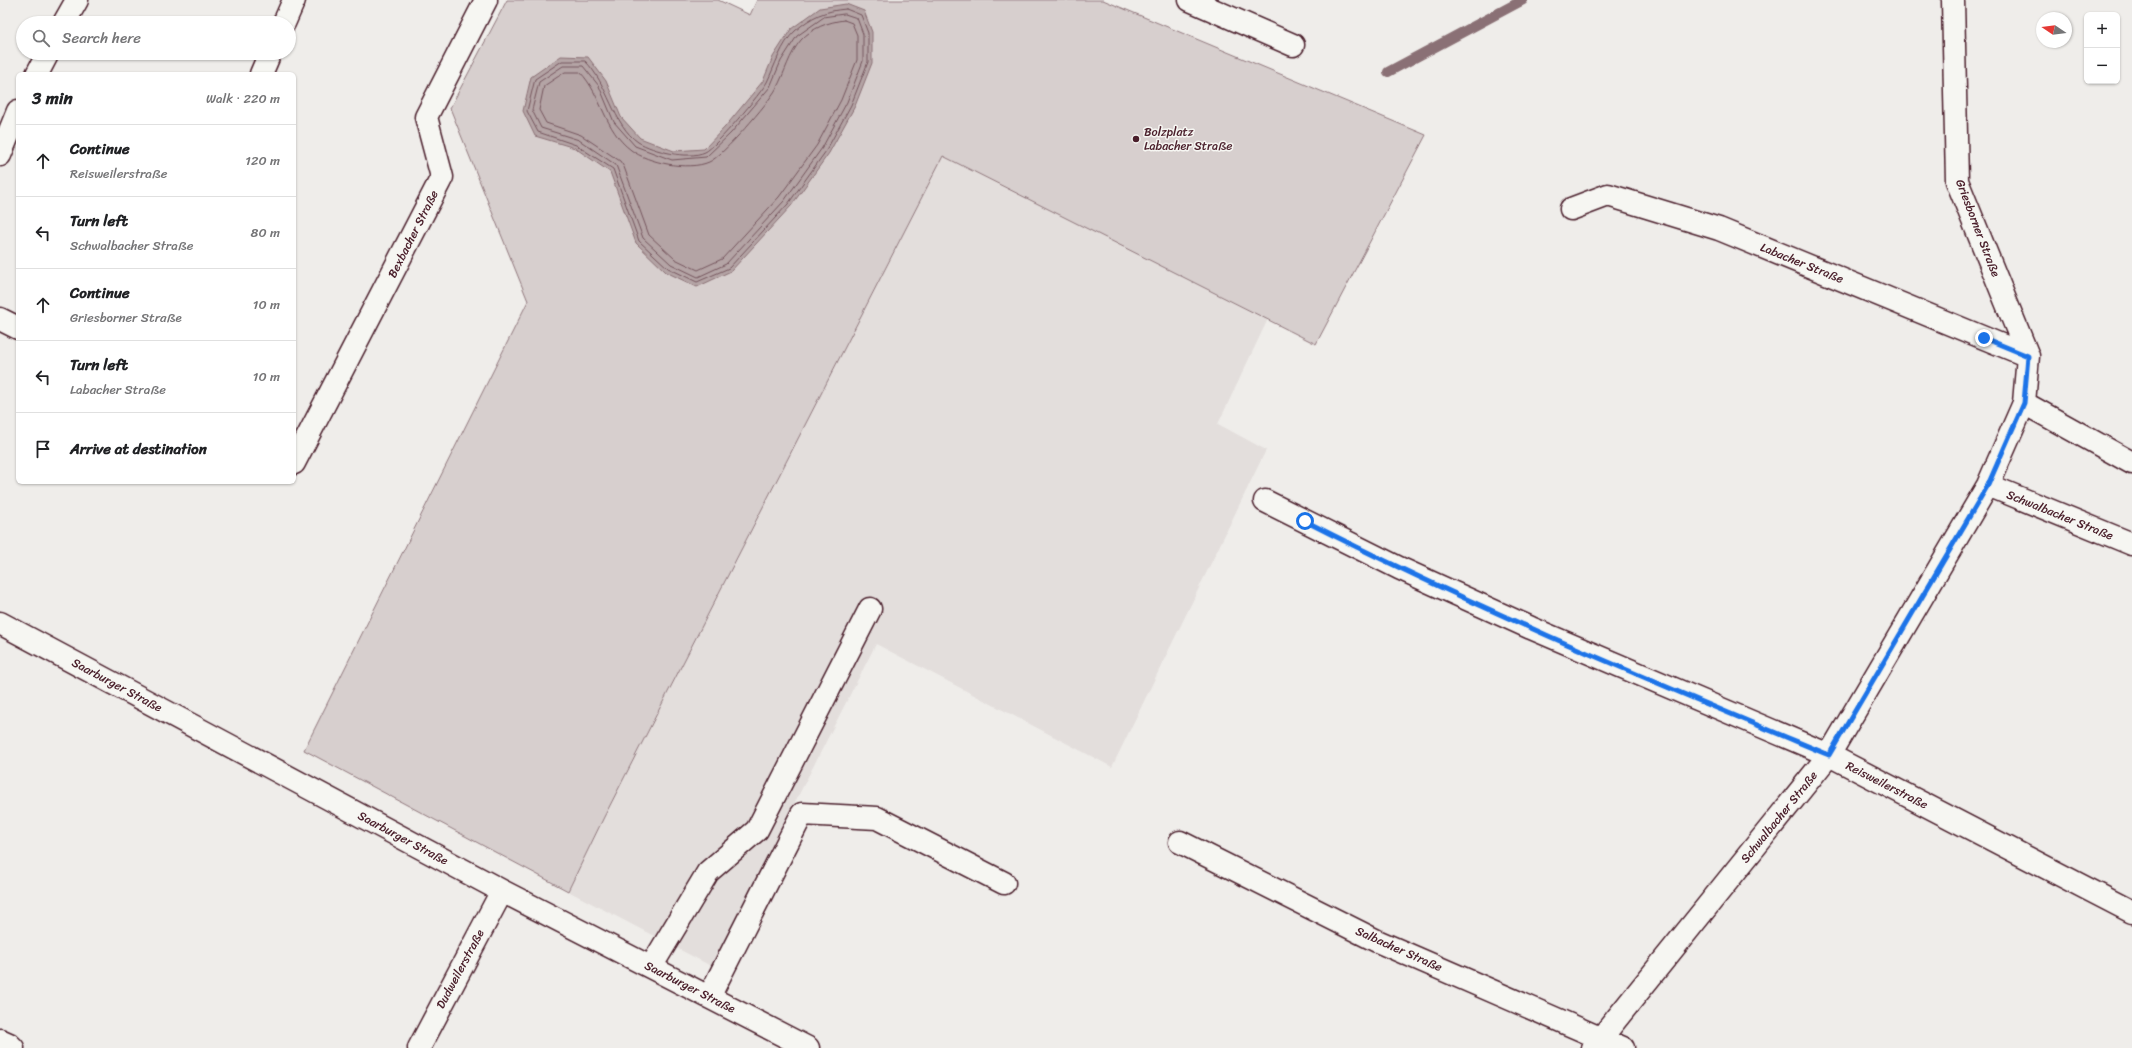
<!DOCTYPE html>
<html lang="en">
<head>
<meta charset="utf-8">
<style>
	:root { --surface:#fff; --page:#f6f6f6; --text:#202124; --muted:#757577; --line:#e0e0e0 }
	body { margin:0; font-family:Sriracha,sans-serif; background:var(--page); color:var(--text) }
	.controls { position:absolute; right:12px; top:12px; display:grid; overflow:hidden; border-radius:6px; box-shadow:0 1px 3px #0004 }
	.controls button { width:36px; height:36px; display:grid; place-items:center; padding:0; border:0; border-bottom:1px solid var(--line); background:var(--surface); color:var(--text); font:20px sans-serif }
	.compass { position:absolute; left:2036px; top:12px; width:36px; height:36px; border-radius:50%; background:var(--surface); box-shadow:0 1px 3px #0004; rotate:283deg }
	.stop { position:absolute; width:12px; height:12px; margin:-9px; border:3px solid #1a73e8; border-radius:50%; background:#fff }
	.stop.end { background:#1a73e8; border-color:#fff; box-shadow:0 1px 4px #0008 }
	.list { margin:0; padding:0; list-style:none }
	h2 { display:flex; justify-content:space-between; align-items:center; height:52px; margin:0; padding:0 16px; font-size:17px }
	h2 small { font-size:13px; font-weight:400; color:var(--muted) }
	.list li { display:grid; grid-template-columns:26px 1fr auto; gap:12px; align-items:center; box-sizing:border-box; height:72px; padding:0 16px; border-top:1px solid var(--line) }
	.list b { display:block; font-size:15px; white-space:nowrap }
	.list p { margin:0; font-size:13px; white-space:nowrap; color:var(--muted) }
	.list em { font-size:13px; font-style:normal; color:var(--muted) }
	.icon { flex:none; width:22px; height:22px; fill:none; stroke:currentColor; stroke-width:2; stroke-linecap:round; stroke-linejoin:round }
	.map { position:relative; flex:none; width:2132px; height:1048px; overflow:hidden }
	.search { position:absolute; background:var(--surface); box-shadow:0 1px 3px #0004; left:16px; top:16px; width:280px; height:44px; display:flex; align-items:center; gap:10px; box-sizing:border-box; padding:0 14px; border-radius:22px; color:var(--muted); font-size:15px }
	.panel { position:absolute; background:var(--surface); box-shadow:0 1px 3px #0004; left:16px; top:72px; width:280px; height:412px; border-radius:6px }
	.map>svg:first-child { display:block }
	.built { fill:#e3dedc }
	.green { fill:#d7cfce; stroke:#90777c }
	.water { fill:#b4a4a5; stroke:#8a6f74 }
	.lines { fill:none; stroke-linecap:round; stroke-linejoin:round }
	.shore { stroke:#74545c; stroke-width:1 }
	.stream { stroke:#8a6f74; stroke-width:10 }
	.minor-casing { stroke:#4a1f2b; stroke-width:25 }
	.minor { stroke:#f6f6f2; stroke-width:22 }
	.route { stroke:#1a73e8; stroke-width:5 }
	.poi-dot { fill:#4a1f2b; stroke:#f6f6f2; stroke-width:1.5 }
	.labels { text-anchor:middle; stroke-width:3; stroke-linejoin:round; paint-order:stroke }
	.poi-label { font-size:12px; fill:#4a1f2b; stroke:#f6f6f2; text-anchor:start }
	.street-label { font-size:12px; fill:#4a1f2b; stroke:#f6f6f2 }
</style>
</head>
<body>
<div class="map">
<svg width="2132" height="1048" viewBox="0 0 2132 1048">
	<rect width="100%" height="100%" fill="#efedea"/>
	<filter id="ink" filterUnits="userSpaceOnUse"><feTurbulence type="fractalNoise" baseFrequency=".025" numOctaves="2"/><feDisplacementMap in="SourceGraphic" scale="8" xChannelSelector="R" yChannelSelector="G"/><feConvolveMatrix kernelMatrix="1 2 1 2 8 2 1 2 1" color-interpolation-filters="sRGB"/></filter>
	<g filter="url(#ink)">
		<!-- built -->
		<path class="built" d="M 943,155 L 1268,319 L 1218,424 L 1266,450 L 1112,767 L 876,644 L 711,966 L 568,891 L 604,817 Z"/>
		<!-- green -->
		<path class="green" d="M 507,0 L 718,0 L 750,15 L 757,0 L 1103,0 L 1426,135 L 1316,344 L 943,156 L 604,817 L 568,891 L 304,750 L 528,301 L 450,108 Z"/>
		<!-- water -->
		<path class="water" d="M 846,4 L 864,11 L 872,32 L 872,63 L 855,106 L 829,153 L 791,206 L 731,271 L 697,287 L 666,272 L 636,243 L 610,172 L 575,148 L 535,136 L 523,111 L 531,77 L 561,56 L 588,57 L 606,81 L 621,117 L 640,138 L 674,151 L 704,149 L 725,127 L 763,81 L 773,57 L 791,29 L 820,8 Z"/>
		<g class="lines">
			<!-- shore -->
			<path class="shore" d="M 846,9 L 861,15 L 868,33 L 868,62 L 851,105 L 826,151 L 788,204 L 729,268 L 697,282 L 668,268 L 639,241 L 613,169 L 576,145 L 538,132 L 527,111 L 535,79 L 562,61 L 585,61 C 608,83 613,125 638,142 C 653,151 688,160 705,152 C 715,148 762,92 767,82 C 775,66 781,44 795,31 C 812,16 824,11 846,9 Z
				M 845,14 L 857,18 L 863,34 L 863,61 L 847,102 L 822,148 L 784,201 L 726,264 L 698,277 L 671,264 L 643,238 L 616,165 L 579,140 L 541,128 L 532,110 L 539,82 L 563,66 L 583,66 L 599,86 L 614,122 L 635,146 L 672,160 L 706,157 L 731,133 L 770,87 L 781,61 L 797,36 L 824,17 Z
				M 844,20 L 852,23 L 857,35 L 857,60 L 841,100 L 817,145 L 779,197 L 722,259 L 698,270 L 675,259 L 649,235 L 624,167 L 620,161 L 581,135 L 546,123 L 539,110 L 544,86 L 565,72 L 580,72 C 602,95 604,130 631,150 C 648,163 689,171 709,162 C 722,157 769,102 776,89 C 785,73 789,54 801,40 C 812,28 828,22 844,20 Z"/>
			<!-- stream -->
			<path class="stream" d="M 1388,72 L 1523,0"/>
			<!-- minor casing -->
			<g class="minor-casing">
				<path id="minor" d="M 1190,0 L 1293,45
					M 64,23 L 77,0
					M 284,23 L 294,0
					M 37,74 L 48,53
					M 261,74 L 270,53
					M 0,155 L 18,111
					M 1571,209 L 1608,195 L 1719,229 L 2028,356
					M 0,319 L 18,328
					M 2024,403 L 2132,463
					M 294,463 L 442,177 L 426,117 L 486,0
					M 1988,485 L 2132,544
					M 1265,501 L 1399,568 L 1531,628 L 1829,755 L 2132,912
					M 0,623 L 502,891 L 808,1048
					M 1180,842 L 1377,941 L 1623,1048
					M 651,967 L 708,872 L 757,830 L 870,609
					M 709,997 L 802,814 L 877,818 L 1004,883
					M 0,1040 L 9,1044 L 13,1048
					M 419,1048 L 502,891
					M 1593,1048 L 1829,755 L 1988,485 L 2024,403 L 2028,356 L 1957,181 L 1953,0"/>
			</g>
			<!-- minor -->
			<use href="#minor" class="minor"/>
		</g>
	</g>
	<g class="lines" filter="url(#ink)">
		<!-- route -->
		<path class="route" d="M 1305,521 C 1475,608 1652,681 1829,755 L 1988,485 L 2024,403 L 2028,356 L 1984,338"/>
	</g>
	<!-- markers -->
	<circle class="poi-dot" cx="1136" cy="139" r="4"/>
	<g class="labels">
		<!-- poi labels -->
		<g class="poi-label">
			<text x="1144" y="136">Bolzplatz<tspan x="1144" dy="14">Labacher Straße</tspan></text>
		</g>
		<!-- street labels -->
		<g class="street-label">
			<text transform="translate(1978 228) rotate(69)" y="4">Griesborner Straße</text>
			<text transform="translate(413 234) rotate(-63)" y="4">Bexbacher Straße</text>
			<text transform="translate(1802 263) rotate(22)" y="4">Labacher Straße</text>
			<text transform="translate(2060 515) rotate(22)" y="4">Schwalbacher Straße</text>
			<text transform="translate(117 685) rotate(28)" y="4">Saarburger Straße</text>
			<text transform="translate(1887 785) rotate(27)" y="4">Reisweilerstraße</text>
			<text transform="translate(1779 817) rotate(-51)" y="4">Schwalbacher Straße</text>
			<text transform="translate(403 838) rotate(28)" y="4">Saarburger Straße</text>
			<text transform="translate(1399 949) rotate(24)" y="4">Salbacher Straße</text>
			<text transform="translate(460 969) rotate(-62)" y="4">Dudweilerstraße</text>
			<text transform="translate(690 987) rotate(27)" y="4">Saarburger Straße</text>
		</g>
	</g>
</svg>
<div class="controls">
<button>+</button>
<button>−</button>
</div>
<svg class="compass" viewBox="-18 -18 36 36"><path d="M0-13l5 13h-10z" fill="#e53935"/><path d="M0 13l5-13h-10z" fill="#757577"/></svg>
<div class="stop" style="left:1305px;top:521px"></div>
<div class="stop end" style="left:1984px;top:338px"></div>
<div class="search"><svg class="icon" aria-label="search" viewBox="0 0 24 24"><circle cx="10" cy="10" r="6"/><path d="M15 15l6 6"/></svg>Search here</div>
<section class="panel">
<h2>3 min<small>Walk · 220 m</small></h2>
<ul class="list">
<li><svg class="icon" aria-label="ahead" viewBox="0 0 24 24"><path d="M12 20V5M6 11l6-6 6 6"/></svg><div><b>Continue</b><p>Reisweilerstraße</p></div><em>120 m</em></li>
<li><svg class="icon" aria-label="left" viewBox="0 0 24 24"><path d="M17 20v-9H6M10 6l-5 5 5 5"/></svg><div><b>Turn left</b><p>Schwalbacher Straße</p></div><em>80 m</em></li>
<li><svg class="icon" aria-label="ahead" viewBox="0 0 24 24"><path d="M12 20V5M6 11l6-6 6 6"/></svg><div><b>Continue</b><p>Griesborner Straße</p></div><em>10 m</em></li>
<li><svg class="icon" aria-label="left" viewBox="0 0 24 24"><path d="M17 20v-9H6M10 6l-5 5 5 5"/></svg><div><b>Turn left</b><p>Labacher Straße</p></div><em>10 m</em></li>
<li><svg class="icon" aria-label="arrive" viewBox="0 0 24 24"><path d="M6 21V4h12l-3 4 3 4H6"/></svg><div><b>Arrive at destination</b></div></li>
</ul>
</section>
</div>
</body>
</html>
